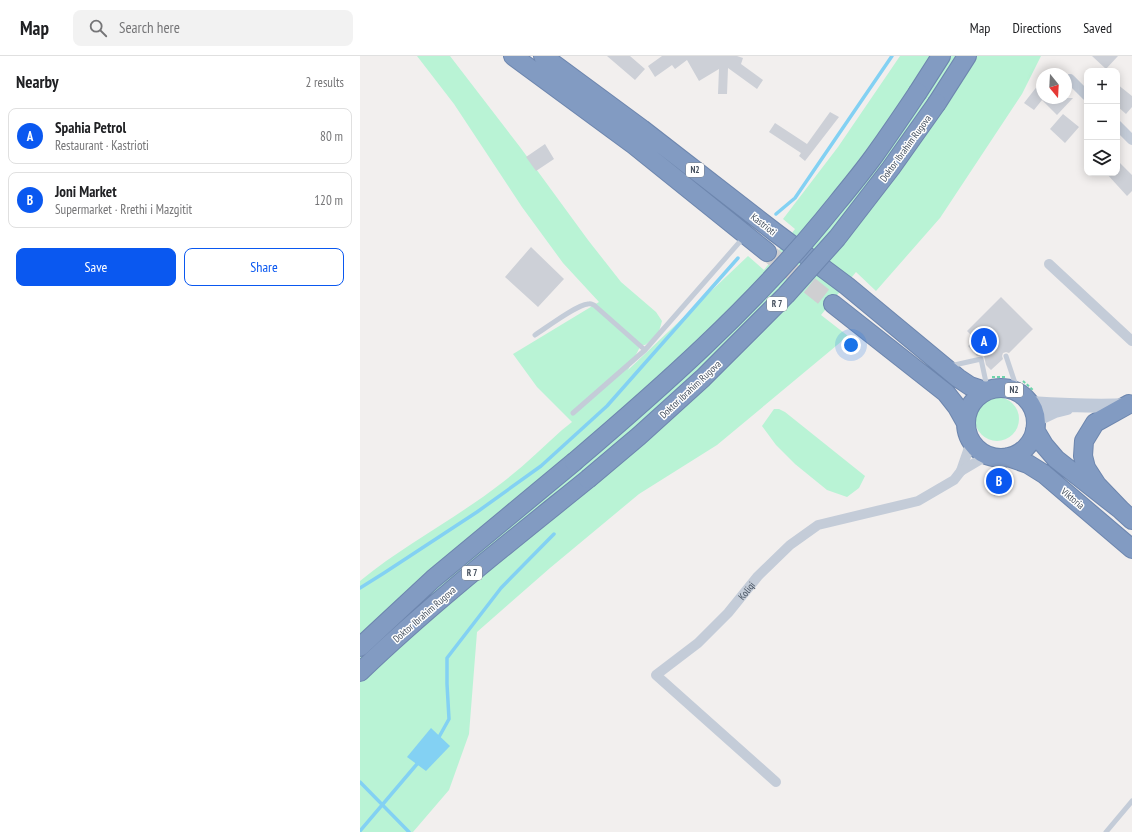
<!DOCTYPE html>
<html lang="en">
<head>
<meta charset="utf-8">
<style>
	:root { --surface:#fff; --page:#f2f2f2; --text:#202124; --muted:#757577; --line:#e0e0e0; --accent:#0a58f0 }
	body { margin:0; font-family:"PT Sans Narrow",sans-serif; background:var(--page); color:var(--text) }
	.controls { position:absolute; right:12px; top:12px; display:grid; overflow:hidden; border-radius:8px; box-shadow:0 2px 10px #0003 }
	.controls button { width:36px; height:36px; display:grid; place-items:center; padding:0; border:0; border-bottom:1px solid var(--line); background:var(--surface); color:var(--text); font:20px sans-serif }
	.compass { position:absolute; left:676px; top:12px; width:36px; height:36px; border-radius:50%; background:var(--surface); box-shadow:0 2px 10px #0003; rotate:162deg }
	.you { position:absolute; left:491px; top:289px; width:14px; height:14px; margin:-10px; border:3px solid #fff; border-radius:50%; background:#1a73e8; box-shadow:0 0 0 6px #1a73e833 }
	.badge { display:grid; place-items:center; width:26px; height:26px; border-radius:50%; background:var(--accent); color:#fff; font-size:13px; font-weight:700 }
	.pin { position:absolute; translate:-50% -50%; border:2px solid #fff; box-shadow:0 1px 4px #0006 }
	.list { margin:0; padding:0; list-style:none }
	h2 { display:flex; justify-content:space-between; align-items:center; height:52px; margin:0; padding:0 16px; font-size:17px }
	h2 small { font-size:13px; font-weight:400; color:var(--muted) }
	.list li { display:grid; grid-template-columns:26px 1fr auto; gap:12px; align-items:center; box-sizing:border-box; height:56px; margin:0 8px 8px; padding:0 8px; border:1px solid var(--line); border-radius:8px }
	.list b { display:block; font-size:15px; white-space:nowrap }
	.list p { margin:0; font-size:13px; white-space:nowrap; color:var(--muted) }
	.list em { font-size:13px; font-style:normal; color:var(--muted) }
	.actions { display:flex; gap:8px; padding:12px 16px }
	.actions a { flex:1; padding:9px 0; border:1px solid var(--accent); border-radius:8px; text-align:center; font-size:14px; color:var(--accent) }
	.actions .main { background:var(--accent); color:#fff }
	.icon { flex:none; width:22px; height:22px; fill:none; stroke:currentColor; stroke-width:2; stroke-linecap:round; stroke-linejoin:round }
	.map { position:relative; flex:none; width:772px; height:776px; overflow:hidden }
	header { display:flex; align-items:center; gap:24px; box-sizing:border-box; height:56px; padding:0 20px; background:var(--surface); border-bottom:1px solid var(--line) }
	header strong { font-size:19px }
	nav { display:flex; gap:22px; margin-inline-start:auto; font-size:14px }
	.search { width:280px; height:36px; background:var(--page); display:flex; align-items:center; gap:10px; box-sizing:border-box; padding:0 14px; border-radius:8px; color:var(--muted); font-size:15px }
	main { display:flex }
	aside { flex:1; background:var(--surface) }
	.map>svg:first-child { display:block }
	.green { fill:#b9f3d5 }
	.water { fill:#83d1f3 }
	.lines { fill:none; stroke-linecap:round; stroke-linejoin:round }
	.stream { stroke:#83d1f3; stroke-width:3.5 }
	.building { fill:#cdd0d7 }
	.highway-tunnel { stroke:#cfcfd1; stroke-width:18; stroke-dasharray:18 9; stroke-linecap:butt }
	.highway-casing { stroke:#6d86ae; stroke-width:20 }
	.path { stroke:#6ed4ac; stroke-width:2; stroke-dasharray:3 2; stroke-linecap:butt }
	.lane { stroke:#c4ccd8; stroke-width:5 }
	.street { stroke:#c4ccd8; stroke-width:10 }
	.secondary { stroke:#c0cad9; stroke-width:14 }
	.highway { stroke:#829bc2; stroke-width:18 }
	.highway-bridge-casing { stroke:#6d86ae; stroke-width:20; stroke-linecap:butt }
	.highway-bridge { stroke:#829bc2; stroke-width:18 }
	.labels { text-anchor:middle; stroke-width:3; stroke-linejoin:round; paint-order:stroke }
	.shield { fill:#fff; stroke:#7d848e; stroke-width:1 }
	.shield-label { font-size:9px; font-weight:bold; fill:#45505e }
	.street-label { font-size:10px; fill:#45505e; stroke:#fff }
</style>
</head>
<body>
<header>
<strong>Map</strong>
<div class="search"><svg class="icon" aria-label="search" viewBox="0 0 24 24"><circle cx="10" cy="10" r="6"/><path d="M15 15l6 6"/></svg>Search here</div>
<nav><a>Map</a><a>Directions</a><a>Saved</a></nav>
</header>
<main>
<aside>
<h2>Nearby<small>2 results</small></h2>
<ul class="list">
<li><span class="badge">A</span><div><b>Spahia Petrol</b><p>Restaurant · Kastrioti</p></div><em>80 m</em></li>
<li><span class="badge">B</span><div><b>Joni Market</b><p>Supermarket · Rrethi i Mazgitit</p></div><em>120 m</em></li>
</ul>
<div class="actions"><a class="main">Save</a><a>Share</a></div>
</aside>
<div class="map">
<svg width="772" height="776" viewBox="0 0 772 776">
	<rect width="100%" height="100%" fill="#f2efee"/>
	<!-- green -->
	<path class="green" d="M 57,0 L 90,0 L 160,91 L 228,184 L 261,226 L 296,256 L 302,265 L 298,279 L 285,289 L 281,289 L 268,314 L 388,200 L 404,214 L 435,173 L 423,163 L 478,91 L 540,0 L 681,0 L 662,38 L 580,162 L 516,235 L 496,216 L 461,259 L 488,280 L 357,389 L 279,438 L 190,512 L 117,576 L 109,678 L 89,734 L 53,776 L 0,776 L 0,525 C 45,488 97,462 143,426 C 164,410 183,391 202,374 L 212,366 L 177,331 L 153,298 L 239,246 L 203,207 L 162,151 L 94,48 Z
		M615 363a22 22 0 1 1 44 0a22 22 0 1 1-44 0Z
		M 414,353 L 419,353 L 425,356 L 505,420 L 499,432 L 487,441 L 467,434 L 435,408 L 416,389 L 402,370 Z"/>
	<!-- water -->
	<path class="water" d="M 71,672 L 90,690 L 66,715 L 47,701 Z"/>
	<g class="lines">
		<!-- stream -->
		<path class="stream" d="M 416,158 L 435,142 L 532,0
			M 0,532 L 24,517 L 117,456 L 181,410 L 247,350 L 378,202
			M 79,681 L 89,663 L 87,628 L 87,602 L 141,532 L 194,478
			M 0,726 L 49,776
			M 0,775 L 57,708"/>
	</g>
	<!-- building -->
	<path class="building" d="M 247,0 L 270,0 L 285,13 L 275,24 Z
		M 302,0 L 377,0 L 383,2 L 381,8 L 403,24 L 397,33 L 368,12 L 367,38 L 358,38 L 359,13 L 339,25 L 327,4 L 315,13 L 312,9 L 295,21 L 288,10 Z
		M 732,0 L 758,0 L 746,13 Z
		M 682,24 L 682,42 L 713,42 L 697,59 L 682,44 L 674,54 L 664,47 Z
		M 757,28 L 772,40 L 772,51 L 766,58 L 757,50 Z
		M 470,56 L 479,61 L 445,105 L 439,100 L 441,97 L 409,76 L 415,67 L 447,88 Z
		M 703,58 L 719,71 L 705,87 L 690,73 Z
		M 185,88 L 194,103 L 176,115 L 166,101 Z
		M 757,104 L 772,119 L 772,135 L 767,140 L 746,117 L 757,117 Z
		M 171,191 L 204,223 L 178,251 L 145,221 Z
		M 641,241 L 673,273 L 649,297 L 646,296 L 643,297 L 642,300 L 643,303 L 631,314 L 626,309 L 624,300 L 622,299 L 617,300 L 608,290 L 615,283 L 607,275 Z
		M 643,412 L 652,432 L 634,440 L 626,419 Z"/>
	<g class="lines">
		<!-- highway-tunnel -->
		<path class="highway-tunnel" d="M 407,196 L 473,248"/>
		<!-- highway casing -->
		<g class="highway-casing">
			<path id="highway" d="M 153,0 L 274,89 L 407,196
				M 183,0 L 282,73 L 416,177 L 487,230 L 598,322 L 610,330 L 625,335
				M 558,36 L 581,0
				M 577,47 L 607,0
				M 473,248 L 586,337 L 597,351 L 606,367
				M606 367a35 35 0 1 1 70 0a35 35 0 1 1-70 0Z
				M 675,374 L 684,389 L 696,403 L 761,454 L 772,464
				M 648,401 L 668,408 L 684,418 L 772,493
				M 761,454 L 737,429 L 726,412 L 723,400 L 724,385 L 735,367 L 769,348
				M 0,591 L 73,523 L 214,406
				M 0,616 C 72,547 150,486 228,423"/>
		</g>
		<!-- path -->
		<path class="path" d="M 632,321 L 645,321
			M 663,325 L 673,334"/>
		<!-- lane -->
		<path class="lane" d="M 175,279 C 186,272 216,249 228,248 C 231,247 231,248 234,249 L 285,294
			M 646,300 L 658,336
			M 590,310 L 621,303 L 627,331
			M 213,357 L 285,294 L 384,181
			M 746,776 L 772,745"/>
		<!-- street -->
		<g class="street">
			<path d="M 710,23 L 727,40"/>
			<path d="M 757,69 L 772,84"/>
			<path d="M 689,208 L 772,285"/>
			<path d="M 601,415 L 611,386"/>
			<path id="s1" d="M 416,726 L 296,619 L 338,587 L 368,557 L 398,520 L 430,489 L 458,469 L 558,445 L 594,424 L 601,415 L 628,399"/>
		</g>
		<!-- secondary -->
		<path class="secondary" d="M 670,347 C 702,349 734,351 766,349
			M 676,364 L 695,355 L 707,352"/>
		<!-- highway -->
		<use href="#highway" class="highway"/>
		<!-- highway-bridge casing -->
		<g class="highway-bridge-casing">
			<path id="highway-bridge" d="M 214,406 C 302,331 390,253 463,164 C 480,143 498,122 514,100 C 529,79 544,57 558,36
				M 228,423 L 279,380 L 343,322 L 426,239 L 477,182 L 531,112 L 577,47"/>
		</g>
		<!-- highway-bridge -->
		<use href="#highway-bridge" class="highway-bridge"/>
	</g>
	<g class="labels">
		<!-- shield labels -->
		<g class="shield">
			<rect x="326" y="107" width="18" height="14" rx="3"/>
			<rect x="407" y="241" width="20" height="14" rx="3"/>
			<rect x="645" y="327" width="18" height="14" rx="3"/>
			<rect x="102" y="510" width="20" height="14" rx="3"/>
		</g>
		<g class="shield-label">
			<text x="335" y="117">N2</text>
			<text x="417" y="251">R 7</text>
			<text x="654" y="337">N2</text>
			<text x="112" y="520">R 7</text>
		</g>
		<!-- street labels -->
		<g class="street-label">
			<text transform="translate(545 92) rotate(-54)" y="4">Doktor Ibrahim Rugova</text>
			<text transform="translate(404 168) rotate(38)" y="4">Kastrioti</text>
			<text transform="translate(330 333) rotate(-43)" y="4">Doktor Ibrahim Rugova</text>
			<text transform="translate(713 442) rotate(40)" y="4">Viktoria</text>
			<text dy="4" stroke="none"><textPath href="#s1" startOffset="285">Koliqi</textPath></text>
			<text transform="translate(64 558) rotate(-41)" y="4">Doktor Ibrahim Rugova</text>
		</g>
	</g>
</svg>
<div class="controls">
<button>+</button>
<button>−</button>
<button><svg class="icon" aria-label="layers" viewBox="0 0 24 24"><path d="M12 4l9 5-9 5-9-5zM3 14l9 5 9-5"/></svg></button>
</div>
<svg class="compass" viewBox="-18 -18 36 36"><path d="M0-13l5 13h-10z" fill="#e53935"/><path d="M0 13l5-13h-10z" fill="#757577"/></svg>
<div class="you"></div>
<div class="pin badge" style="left:624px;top:285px">A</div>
<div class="pin badge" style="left:639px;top:425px">B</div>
</div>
</main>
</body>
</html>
